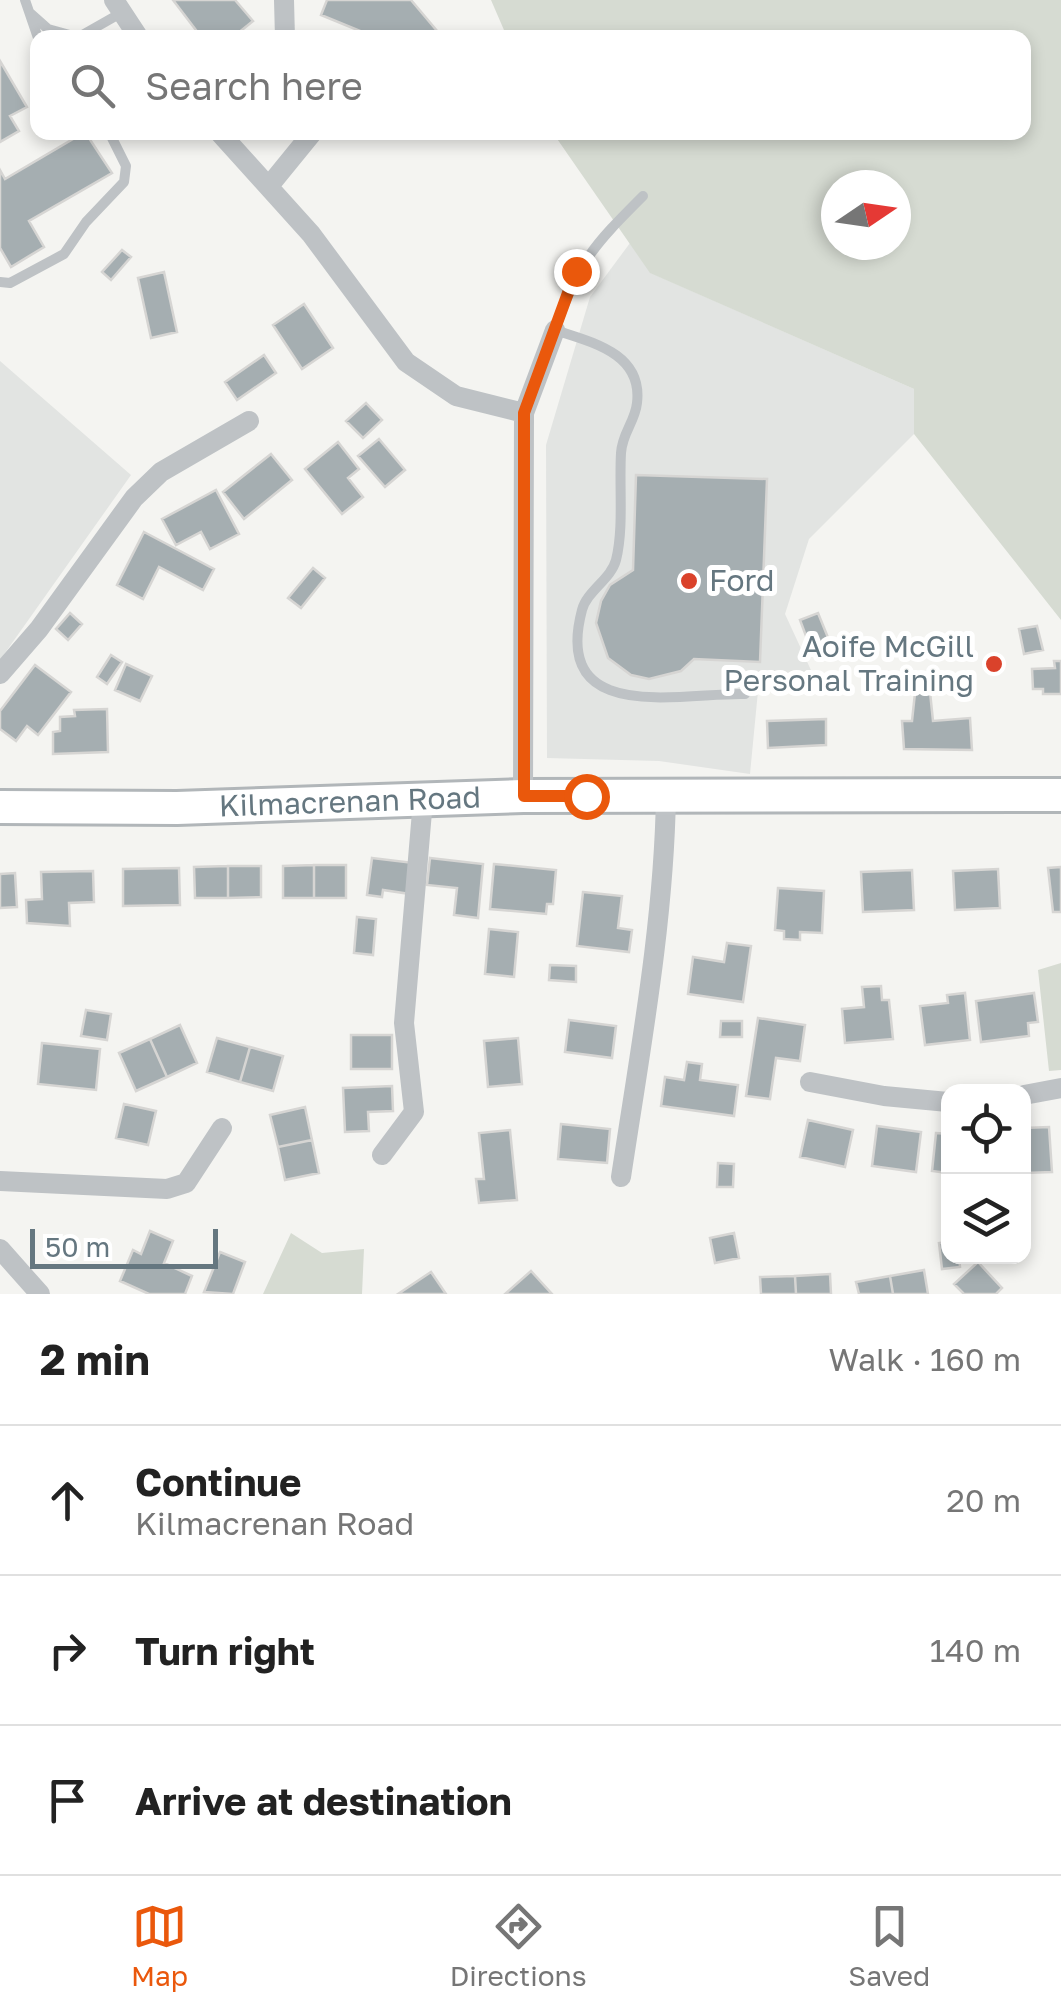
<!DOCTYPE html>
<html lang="en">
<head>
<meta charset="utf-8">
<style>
	:root { --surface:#fff; --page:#f6f6f6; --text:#222; --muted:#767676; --line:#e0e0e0; --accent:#ea580c }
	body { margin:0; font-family:"Golos Text",sans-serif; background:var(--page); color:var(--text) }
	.controls { position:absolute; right:30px; bottom:30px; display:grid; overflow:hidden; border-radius:20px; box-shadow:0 5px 15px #0003 }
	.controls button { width:90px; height:90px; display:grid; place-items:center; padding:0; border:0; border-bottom:2px solid var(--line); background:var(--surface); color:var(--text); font:50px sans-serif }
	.compass { position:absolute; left:821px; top:170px; width:90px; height:90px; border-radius:50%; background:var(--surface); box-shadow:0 5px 15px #0003; rotate:77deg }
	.scale { position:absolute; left:30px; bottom:25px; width:188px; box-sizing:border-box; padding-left:10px; border:5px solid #657780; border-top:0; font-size:28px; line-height:35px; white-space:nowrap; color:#657780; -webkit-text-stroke:8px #fff; paint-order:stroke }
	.stop { position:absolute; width:30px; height:30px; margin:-22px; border:8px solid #ea580c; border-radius:50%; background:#fff }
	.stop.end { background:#ea580c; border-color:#fff; box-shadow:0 2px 10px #0008 }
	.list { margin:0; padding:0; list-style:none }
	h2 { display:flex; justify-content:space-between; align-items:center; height:130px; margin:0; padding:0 40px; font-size:42px }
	h2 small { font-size:32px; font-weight:400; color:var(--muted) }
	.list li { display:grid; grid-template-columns:65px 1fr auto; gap:30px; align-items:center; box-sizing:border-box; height:150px; padding:0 40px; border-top:2px solid var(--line) }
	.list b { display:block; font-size:38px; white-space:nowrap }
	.list p { margin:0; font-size:32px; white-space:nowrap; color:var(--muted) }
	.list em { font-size:32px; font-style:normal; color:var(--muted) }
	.icon { flex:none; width:55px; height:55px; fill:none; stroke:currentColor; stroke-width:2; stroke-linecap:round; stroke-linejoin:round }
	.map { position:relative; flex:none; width:1061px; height:1294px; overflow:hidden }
	.search { position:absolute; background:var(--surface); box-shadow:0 5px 15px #0003; left:30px; right:30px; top:30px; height:110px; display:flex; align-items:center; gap:25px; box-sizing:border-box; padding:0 35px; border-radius:20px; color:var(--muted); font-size:38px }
	.sheet { height:580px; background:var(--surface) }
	nav { display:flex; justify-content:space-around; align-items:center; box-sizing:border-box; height:140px; border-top:2px solid var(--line); background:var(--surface); font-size:28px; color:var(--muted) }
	nav a { display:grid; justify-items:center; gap:5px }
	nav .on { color:var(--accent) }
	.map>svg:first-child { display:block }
	.built { fill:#e2e4e2 }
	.green { fill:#d6dbd2; fill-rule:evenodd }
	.building { fill:#a5aeb1; stroke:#d6d5d3; stroke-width:2.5 }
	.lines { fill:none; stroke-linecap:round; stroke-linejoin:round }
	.primary-casing { stroke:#b1b6b9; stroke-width:38 }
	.lane { stroke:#bec2c5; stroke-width:10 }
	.street { stroke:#bec2c5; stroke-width:20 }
	.primary { stroke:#fff; stroke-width:32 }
	.route { stroke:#ea580c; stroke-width:12 }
	.poi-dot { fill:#da422b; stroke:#fff; stroke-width:4 }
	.labels { text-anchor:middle; stroke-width:10; stroke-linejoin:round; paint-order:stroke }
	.poi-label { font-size:30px; fill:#657780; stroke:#fff; text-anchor:start }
	.street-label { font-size:30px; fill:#657780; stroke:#fff }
</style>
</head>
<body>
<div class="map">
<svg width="1061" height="1294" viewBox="0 0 1061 1294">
	<rect width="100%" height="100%" fill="#f4f4f1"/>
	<!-- built -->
	<path class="built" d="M 630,243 L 651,273 L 914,389 L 914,434 L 809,539 L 785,614 L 822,694 L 758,691 L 750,774 L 659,761 L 547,758 L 546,445 L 590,297 Z
		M 0,361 L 131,475 L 0,660 Z"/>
	<!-- green -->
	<path class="green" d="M 491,0 L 1061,0 L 1061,620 L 914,434 L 914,389 L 650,273 L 553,133 L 1024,132 L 1024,38 L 507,37 ZM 836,185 L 896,185 L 896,245 L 836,245 Z
		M 1061,963 L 1061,1070 L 1049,1071 L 1038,970 Z
		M 291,1233 L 322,1253 L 364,1249 L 362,1294 L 263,1294 Z"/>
	<!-- building -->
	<path class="building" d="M 173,0 L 235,0 L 253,21 L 232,38 L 202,38 Z
		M 327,0 L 411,0 L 443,38 L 377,38 L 321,15 Z
		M 0,61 L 27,107 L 10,116 L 19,131 L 0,142 Z
		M 85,132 L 112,173 L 29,221 L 44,247 L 11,267 L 0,248 L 0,170 L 5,179 Z
		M 122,250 L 131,257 L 111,280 L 102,272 Z
		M 164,272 L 177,332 L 151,338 L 138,278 Z
		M 304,304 L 333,348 L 302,369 L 273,325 Z
		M 264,355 L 276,373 L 237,400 L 225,382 Z
		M 366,403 L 382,420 L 363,438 L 346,421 Z
		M 379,439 L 405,470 L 385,487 L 358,456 Z
		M 338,442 L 359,469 L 348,478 L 363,497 L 342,514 L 305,469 Z
		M 271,454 L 292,480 L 244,519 L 223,492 Z
		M 636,475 L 767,479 L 760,662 L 694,659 L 681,671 L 649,679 L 631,675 L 608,658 L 596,623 L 601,601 L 610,585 L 633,570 Z
		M 216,490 L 239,534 L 210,549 L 201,532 L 176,545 L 162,519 Z
		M 144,532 L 214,569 L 203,590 L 159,567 L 143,599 L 117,585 Z
		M 313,568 L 325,578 L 301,608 L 288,598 Z
		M 70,613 L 82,624 L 68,640 L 56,629 Z
		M 818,613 L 831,645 L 812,652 L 800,620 Z
		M 1037,626 L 1043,650 L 1024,654 L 1019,629 Z
		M 111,655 L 122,662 L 107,684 L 97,677 Z
		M 1054,661 L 1061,661 L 1061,694 L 1043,694 L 1043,689 L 1033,689 L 1032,669 L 1055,668 Z
		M 126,664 L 152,676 L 140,701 L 115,690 Z
		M 35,665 L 71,692 L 38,735 L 27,726 L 16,741 L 0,729 L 0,711 Z
		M 930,692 L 933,721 L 970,718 L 972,750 L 904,749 L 902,721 L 912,721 L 915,693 Z
		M 107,709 L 108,752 L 53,754 L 53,732 L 60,731 L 60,717 L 75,716 L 74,710 Z
		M 826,719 L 826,745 L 768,748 L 767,721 Z
		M 372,858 L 414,863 L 410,894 L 383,890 L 382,897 L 367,895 Z
		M 430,858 L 483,864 L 478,918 L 454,915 L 457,888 L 427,885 Z
		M 494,864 L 556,870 L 553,904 L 547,904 L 546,914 L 490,909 Z
		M 314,865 L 346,865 L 346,898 L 314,898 Z
		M 314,865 L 314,898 L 283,898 L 283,866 Z
		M 228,866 L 261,866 L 261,897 L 228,898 Z
		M 228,866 L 228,898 L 195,898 L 194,867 Z
		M 1061,867 L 1061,912 L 1053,912 L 1048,868 Z
		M 179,868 L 180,905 L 123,906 L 123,869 Z
		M 998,869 L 1000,908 L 955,910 L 953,871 Z
		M 912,870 L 914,910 L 863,912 L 861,872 Z
		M 93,871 L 94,902 L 69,903 L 70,926 L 27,923 L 26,900 L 42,899 L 41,872 Z
		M 15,873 L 17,907 L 0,908 L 0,874 Z
		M 778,888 L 824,891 L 822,933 L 800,932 L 800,940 L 784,939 L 784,931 L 775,930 Z
		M 583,892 L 622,896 L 618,928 L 632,930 L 629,952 L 577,946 Z
		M 357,917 L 376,919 L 373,955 L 354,953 Z
		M 489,929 L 518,932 L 514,977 L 485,974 Z
		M 727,943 L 751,946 L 743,1002 L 688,994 L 693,957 L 724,962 Z
		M 550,965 L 576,966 L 576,982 L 549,980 Z
		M 881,986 L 882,1000 L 889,1000 L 893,1039 L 845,1043 L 842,1009 L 864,1007 L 862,987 Z
		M 965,993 L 970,1040 L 925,1045 L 920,1006 L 948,1003 L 947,995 Z
		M 1034,993 L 1038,1022 L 1028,1023 L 1029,1036 L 981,1042 L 976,1001 Z
		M 86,1010 L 111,1014 L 107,1040 L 81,1036 Z
		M 758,1018 L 805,1025 L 800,1061 L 776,1058 L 770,1099 L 746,1096 Z
		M 569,1020 L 616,1026 L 612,1058 L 565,1052 Z
		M 721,1021 L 742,1021 L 742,1037 L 720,1037 Z
		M 180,1025 L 197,1063 L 167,1077 L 150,1039 Z
		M 351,1035 L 392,1035 L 392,1069 L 351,1069 Z
		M 217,1038 L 250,1047 L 240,1082 L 207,1072 Z
		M 518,1038 L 522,1084 L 488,1087 L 484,1041 Z
		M 150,1039 L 167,1077 L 136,1091 L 119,1053 Z
		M 42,1043 L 100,1049 L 96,1090 L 38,1084 Z
		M 250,1047 L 283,1056 L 273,1091 L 240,1082 Z
		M 687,1062 L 702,1064 L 700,1080 L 738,1085 L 734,1116 L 661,1106 L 665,1077 L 684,1080 Z
		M 392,1086 L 393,1111 L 368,1112 L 369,1131 L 345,1132 L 343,1088 Z
		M 124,1104 L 156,1111 L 148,1145 L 116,1138 Z
		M 305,1107 L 312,1140 L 278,1147 L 270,1115 Z
		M 808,1120 L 853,1130 L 845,1167 L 800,1157 Z
		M 561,1124 L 610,1129 L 607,1163 L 558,1159 Z
		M 877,1126 L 921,1132 L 916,1172 L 872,1166 Z
		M 1049,1127 L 1052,1172 L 1024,1173 L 1024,1128 Z
		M 510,1130 L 517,1200 L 479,1203 L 476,1179 L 484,1179 L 479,1133 Z
		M 936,1133 L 948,1134 L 948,1173 L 932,1171 Z
		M 312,1140 L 319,1173 L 285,1180 L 278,1147 Z
		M 718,1163 L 734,1164 L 733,1187 L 717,1187 Z
		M 150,1231 L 173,1241 L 164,1263 L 192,1276 L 185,1294 L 149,1294 L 120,1281 L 133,1250 L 141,1254 Z
		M 734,1233 L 739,1258 L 715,1263 L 710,1238 Z
		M 948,1242 L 948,1256 L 959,1256 L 960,1267 L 942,1269 L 939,1243 Z
		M 220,1252 L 245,1262 L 233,1294 L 204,1292 Z
		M 978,1262 L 1002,1288 L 996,1294 L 964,1294 L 954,1284 Z
		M 924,1270 L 928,1294 L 893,1294 L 890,1276 Z
		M 531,1271 L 552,1294 L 505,1294 Z
		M 431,1272 L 446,1294 L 398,1294 Z
		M 830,1274 L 831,1294 L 796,1294 L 795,1276 Z
		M 795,1276 L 796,1294 L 761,1294 L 760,1277 Z
		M 890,1276 L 893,1294 L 859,1294 L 856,1282 Z"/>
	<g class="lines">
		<!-- primary casing -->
		<g class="primary-casing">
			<g id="primary">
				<path id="s1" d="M 0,807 L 177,808 L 523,796 L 1061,795"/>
			</g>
		</g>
		<!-- lane -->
		<path class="lane" d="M 25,0 L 38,38
			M 30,13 L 48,29 L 77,37
			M 77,38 L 121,13
			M 643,196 C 592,247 579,261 555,330 C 591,342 643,353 637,403 C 635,422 622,433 621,453 C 619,487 624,528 616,560 C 611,579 587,591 582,610 C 551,727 685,692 745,694
			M 0,282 L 10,283 L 64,254 L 86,222 L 124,182 L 126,166 L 109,132"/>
		<!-- street -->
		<path class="street" d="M 114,0 L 139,38
			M 284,0 L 285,38
			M 219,132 L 311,234 L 406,362 L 456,396 L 524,413
			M 269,186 L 313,132
			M 0,674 L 39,629 L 134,498 L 161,472 L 249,421
			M 523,796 L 524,413 L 555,330
			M 810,1082 L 884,1096 L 948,1102
			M 1024,1095 L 1061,1088
			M 382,1155 L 414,1112 L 404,1023 L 423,800
			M 621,1177 C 640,1051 664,923 666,795
			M 0,1181 L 167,1189 L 186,1183 L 222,1128
			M 0,1249 L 40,1294"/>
		<!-- primary -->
		<use href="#primary" class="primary"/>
	</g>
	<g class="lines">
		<!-- route -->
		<path class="route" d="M 576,271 L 524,413 L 524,796 L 586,796"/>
	</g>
	<!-- markers -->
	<g class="poi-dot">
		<circle cx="689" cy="581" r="10"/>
		<circle cx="994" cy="664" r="10"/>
	</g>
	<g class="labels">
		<!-- poi labels -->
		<g class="poi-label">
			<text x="709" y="591">Ford</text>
			<text x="974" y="657" text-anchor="end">Aoife McGill<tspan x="974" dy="34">Personal Training</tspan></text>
		</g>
		<!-- street labels -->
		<g class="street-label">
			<text dy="10" stroke="none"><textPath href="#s1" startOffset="350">Kilmacrenan Road</textPath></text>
		</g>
	</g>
</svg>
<div class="controls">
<button><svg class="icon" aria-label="locate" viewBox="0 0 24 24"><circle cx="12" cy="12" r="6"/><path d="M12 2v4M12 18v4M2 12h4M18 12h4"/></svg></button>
<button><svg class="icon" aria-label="layers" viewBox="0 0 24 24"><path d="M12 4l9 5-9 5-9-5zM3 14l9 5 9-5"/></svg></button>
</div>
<svg class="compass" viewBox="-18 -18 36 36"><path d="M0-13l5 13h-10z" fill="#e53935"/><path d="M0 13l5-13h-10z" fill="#767676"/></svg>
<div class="scale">50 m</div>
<div class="stop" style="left:586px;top:796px"></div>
<div class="stop end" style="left:576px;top:271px"></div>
<div class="search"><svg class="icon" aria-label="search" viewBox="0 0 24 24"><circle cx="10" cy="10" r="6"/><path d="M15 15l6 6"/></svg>Search here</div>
</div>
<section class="sheet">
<h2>2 min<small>Walk · 160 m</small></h2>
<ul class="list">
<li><svg class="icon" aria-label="ahead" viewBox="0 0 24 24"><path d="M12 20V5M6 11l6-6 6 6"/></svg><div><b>Continue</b><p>Kilmacrenan Road</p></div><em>20 m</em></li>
<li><svg class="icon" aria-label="right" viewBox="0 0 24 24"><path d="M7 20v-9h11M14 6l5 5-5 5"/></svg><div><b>Turn right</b></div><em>140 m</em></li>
<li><svg class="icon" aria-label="arrive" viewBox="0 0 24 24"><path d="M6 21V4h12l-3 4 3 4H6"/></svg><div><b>Arrive at destination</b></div></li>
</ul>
</section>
<nav>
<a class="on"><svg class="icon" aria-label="map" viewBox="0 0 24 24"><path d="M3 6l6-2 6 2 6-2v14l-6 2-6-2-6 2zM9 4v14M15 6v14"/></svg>Map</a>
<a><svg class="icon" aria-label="directions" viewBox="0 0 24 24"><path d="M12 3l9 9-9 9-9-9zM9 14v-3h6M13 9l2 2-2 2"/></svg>Directions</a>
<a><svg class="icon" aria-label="saved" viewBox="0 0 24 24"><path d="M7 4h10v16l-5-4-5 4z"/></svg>Saved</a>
</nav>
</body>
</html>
